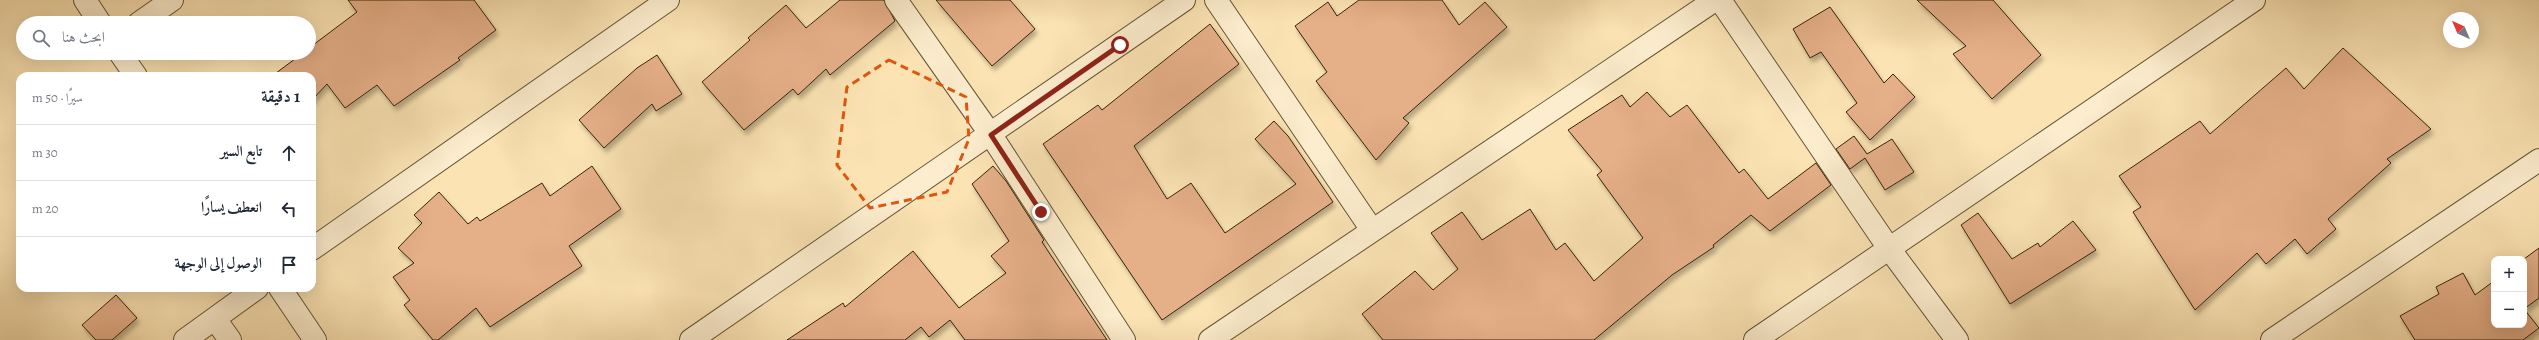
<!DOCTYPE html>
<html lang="ar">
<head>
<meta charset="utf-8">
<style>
	:root { --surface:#fff; --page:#f2f2f3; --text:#1f2937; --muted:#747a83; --line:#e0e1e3 }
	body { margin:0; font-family:Alegreya,Amiri,serif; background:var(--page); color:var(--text); direction:rtl }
	.controls { position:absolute; right:12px; bottom:12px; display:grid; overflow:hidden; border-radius:8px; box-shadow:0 4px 16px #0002 }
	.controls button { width:36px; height:36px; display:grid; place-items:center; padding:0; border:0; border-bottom:1px solid var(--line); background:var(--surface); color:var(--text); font:20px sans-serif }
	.compass { position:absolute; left:2443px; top:12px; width:36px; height:36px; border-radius:50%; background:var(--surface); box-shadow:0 4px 16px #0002; rotate:316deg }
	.stop { position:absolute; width:12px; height:12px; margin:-9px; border:3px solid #8f2418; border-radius:50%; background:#fff }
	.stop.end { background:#8f2418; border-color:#fff; box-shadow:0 1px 4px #0008 }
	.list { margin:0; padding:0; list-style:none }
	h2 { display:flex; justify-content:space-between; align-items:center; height:52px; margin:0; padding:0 16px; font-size:17px }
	h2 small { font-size:13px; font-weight:400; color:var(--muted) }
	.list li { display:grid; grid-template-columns:26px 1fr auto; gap:12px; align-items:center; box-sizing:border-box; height:56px; padding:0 16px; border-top:1px solid var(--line) }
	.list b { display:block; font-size:15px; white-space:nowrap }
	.list em { font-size:13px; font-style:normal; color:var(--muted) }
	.icon { flex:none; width:22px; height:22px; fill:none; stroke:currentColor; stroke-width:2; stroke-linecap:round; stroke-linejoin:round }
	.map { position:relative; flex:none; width:2539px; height:340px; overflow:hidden; direction:ltr }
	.search { position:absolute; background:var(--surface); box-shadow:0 4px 16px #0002; left:16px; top:16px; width:300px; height:44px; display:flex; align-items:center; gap:10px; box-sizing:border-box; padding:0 14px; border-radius:22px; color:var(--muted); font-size:15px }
	.panel { position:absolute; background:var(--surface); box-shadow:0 4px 16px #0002; left:16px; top:72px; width:300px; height:220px; border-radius:12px; direction:rtl }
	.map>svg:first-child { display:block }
	.building { fill:#e5af88; stroke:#35240a; filter:url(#shadow) }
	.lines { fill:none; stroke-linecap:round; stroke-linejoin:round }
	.minor-casing { stroke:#665434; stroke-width:24 }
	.minor { stroke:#fcedce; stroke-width:22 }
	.route { stroke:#8f2418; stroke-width:5 }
	.marked { fill:none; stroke:#df560c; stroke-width:3; stroke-dasharray:8 5; stroke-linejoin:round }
</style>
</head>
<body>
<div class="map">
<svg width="2539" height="340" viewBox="0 0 2539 340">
	<defs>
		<filter id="shadow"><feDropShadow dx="2.5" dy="4.5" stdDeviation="2" flood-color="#0004"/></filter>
	</defs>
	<rect width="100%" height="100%" fill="#fbe3b3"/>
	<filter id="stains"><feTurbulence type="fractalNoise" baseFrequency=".005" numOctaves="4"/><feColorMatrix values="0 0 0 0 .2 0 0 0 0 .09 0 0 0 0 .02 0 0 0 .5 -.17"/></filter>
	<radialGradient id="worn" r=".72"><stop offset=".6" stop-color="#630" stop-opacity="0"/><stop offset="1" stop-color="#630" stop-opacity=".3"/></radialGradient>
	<!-- building -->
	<path class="building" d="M 348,0 L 474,0 L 496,30 L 458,58 L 460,60 L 394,106 L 377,85 L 345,108 L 327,84 L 312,100 L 312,76 L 272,76 L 303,53 L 309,53 L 309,48 L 357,12 Z
		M 840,0 L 884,0 L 895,21 L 830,75 L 826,69 L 798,95 L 793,89 L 744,130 L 702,82 L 750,40 L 748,38 L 786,5 L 806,28 Z
		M 936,0 L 1010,0 L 1035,29 L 992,66 Z
		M 1359,0 L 1442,0 L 1459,25 L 1485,2 L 1507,27 L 1403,118 L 1409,123 L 1376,160 L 1316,81 L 1327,72 L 1295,26 L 1328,2 L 1337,16 Z
		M 1917,0 L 1993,0 L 2041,55 L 1992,99 L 1953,54 L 1966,46 Z
		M 1830,7 L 1884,83 L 1893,74 L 1915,97 L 1870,140 L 1846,112 L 1857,103 L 1821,52 L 1810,58 L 1793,29 Z
		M 1210,24 L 1239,64 L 1134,146 L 1167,199 L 1191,183 L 1225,233 L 1296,184 L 1255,139 L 1274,121 L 1288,136 L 1333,202 L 1162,320 L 1043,144 L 1098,105 L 1102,110 Z
		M 2343,48 L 2431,129 L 2387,159 L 2391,163 L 2328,219 L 2336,229 L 2307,254 L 2295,239 L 2266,264 L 2257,253 L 2195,310 L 2133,212 L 2141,207 L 2119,176 L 2200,121 L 2210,134 L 2286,68 L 2304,89 Z
		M 657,55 L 682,94 L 656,111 L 652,104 L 604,148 L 579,120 L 637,68 Z
		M 1647,92 L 1670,117 L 1687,105 L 1739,173 L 1744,169 L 1768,199 L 1816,163 L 1831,185 L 1770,231 L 1751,215 L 1713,245 L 1714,247 L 1672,275 L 1594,340 L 1383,340 L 1362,314 L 1415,271 L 1433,290 L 1458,269 L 1431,233 L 1462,212 L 1482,240 L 1530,209 L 1556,250 L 1565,243 L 1594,281 L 1643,238 L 1597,175 L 1602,171 L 1568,130 L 1622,95 L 1630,107 Z
		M 1854,136 L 1867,154 L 1892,139 L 1914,172 L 1885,190 L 1865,158 L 1850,169 L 1836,149 Z
		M 592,166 L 621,209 L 569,246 L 582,266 L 490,327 L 476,308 L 438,340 L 433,340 L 404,305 L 410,300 L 393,277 L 414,263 L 398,248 L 422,223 L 414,215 L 439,192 L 468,224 L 477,217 L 480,221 L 542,183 L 550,196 Z
		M 993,166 L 1006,181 L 1044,240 L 1042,242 L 1107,340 L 965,340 L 950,320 L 929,337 L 921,327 L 905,340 L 787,340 L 843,303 L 845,307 L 913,251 L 959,308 L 1006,273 L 991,256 L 1009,241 L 972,184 Z
		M 1978,213 L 2012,259 L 2038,243 L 2040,247 L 2073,221 L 2096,250 L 2010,304 L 1961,225 Z
		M 2539,248 L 2539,298 L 2524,309 L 2539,328 L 2523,340 L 2415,340 L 2400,316 L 2439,294 L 2436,287 L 2463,273 L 2475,295 L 2494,281 L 2494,325 L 2524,325 L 2524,259 Z
		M 116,295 L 137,318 L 112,340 L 96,340 L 82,325 Z"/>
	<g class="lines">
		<!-- minor casing -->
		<g class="minor-casing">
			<path id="minor" d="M 85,0 L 100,23
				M 896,0 L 991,135 L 1124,340
				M 1216,0 L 1372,230
				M 1720,0 L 1888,247 L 1957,340
				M 139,23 L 172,0
				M 120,53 L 136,76
				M 312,249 L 668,0
				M 280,288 L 315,340
				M 215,319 L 230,340
				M 185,340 L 257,288
				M 691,340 L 1184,0
				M 1210,340 L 1715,0
				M 1755,340 L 2254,0
				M 2272,340 L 2539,160"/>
		</g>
		<!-- minor -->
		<use href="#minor" class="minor"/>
	</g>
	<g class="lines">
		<!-- route -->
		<path class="route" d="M 1041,212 L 991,135 L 1120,45"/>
	</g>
	<!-- marked area -->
	<path class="marked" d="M 889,60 L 966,97 L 969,139 L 947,192 L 870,208 L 837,165 L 847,87 Z"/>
	<rect width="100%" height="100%" filter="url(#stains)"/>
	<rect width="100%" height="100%" fill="url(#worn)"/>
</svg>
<div class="controls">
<button>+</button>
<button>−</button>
</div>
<svg class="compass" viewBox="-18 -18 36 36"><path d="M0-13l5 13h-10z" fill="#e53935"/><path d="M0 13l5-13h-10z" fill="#747a83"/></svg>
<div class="stop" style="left:1120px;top:45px"></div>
<div class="stop end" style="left:1041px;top:212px"></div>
<div class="search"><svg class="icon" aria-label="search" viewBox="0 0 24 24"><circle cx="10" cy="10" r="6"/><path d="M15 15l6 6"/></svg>ابحث هنا</div>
<section class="panel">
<h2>1 دقيقة<small>سيرًا · 50 m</small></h2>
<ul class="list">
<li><svg class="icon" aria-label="ahead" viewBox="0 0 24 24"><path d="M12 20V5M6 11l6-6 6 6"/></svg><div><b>تابع السير</b></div><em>30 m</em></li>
<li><svg class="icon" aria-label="left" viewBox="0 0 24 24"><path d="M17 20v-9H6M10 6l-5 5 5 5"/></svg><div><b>انعطف يسارًا</b></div><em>20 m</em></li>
<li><svg class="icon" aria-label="arrive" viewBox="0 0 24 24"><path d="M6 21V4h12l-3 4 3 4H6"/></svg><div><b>الوصول إلى الوجهة</b></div></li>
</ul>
</section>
</div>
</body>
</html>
